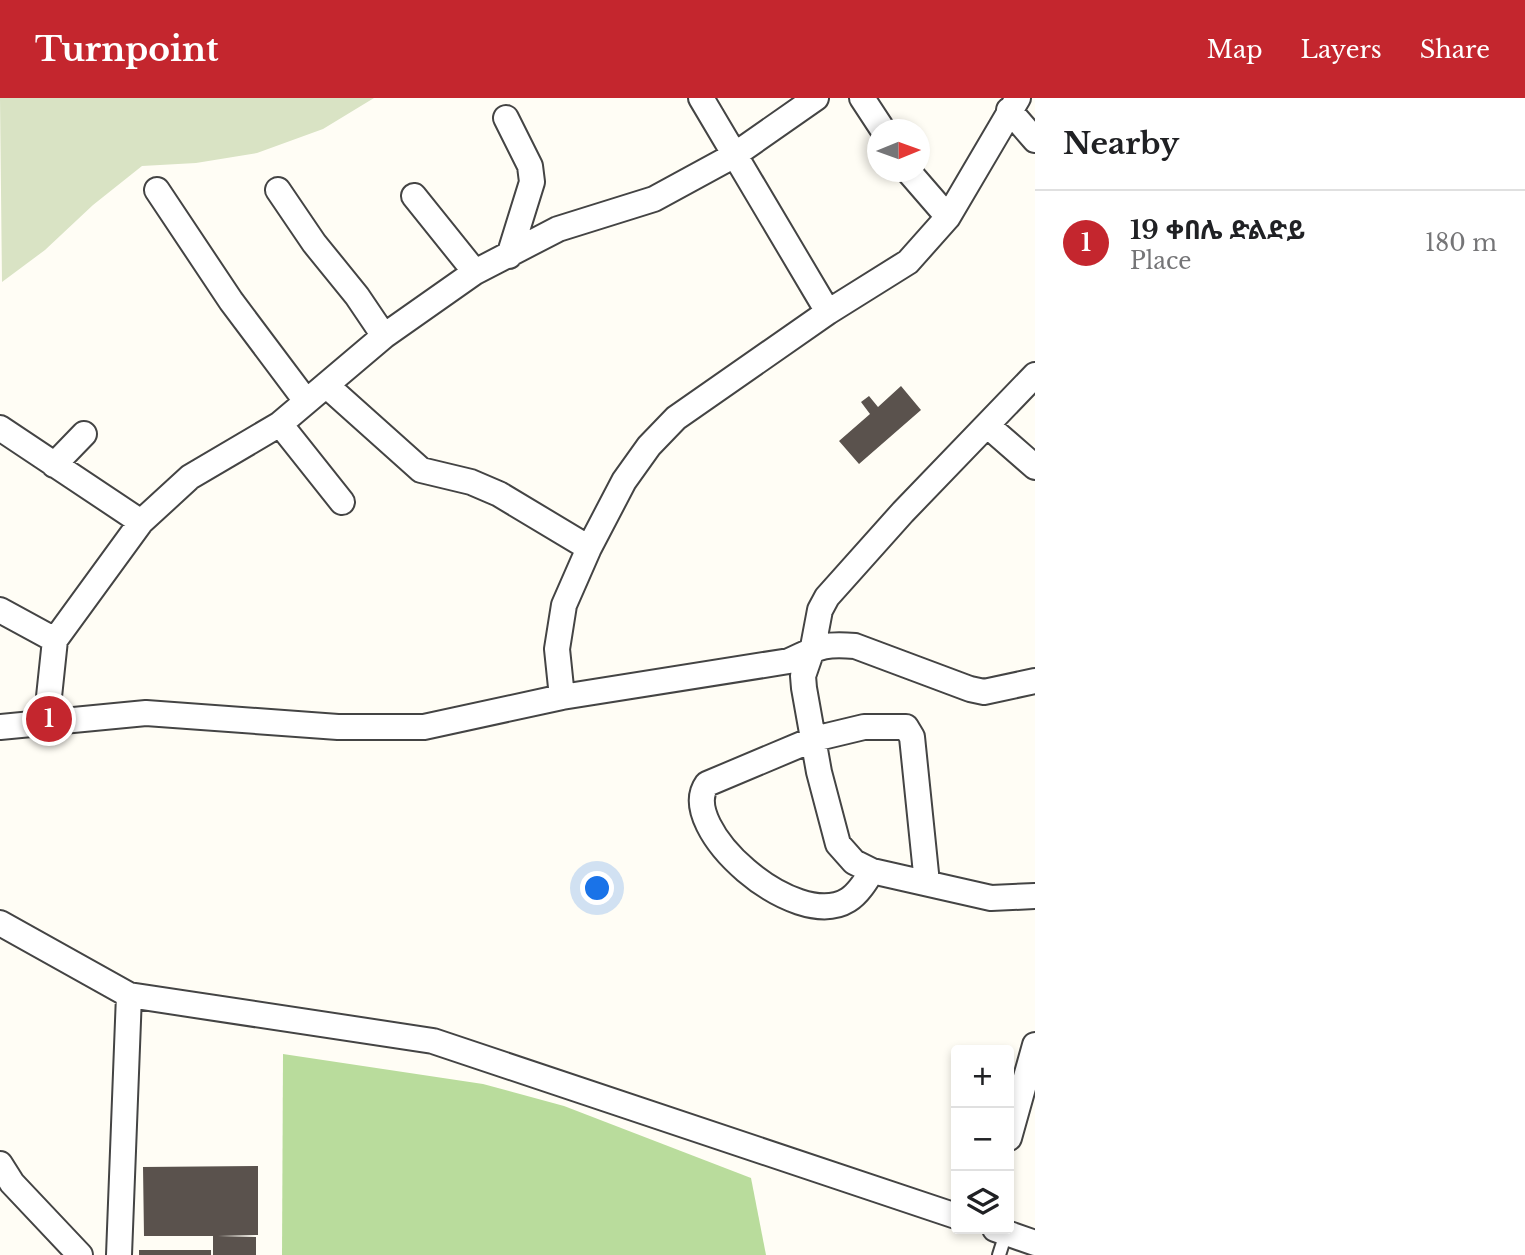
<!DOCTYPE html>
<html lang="en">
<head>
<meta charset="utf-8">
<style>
	:root { --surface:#fff; --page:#f2f2f2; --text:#202124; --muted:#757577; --line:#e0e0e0; --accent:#c4262e }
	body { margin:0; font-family:"Libre Baskerville","Noto Sans Ethiopic",serif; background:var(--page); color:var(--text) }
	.controls { position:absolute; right:21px; bottom:21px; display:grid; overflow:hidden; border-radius:7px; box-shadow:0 4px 10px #0003 }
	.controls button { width:63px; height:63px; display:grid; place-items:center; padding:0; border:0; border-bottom:2px solid var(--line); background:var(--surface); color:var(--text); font:35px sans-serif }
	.compass { position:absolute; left:867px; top:21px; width:63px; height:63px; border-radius:50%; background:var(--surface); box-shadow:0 4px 10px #0003; rotate:89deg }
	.you { position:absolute; left:598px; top:791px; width:24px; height:24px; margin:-18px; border:5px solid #fff; border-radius:50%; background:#1a73e8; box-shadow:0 0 0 10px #1a73e833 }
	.badge { display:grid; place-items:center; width:46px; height:46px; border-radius:50%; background:var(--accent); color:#fff; font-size:23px; font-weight:700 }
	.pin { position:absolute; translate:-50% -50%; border:4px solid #fff; box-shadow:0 2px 7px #0006 }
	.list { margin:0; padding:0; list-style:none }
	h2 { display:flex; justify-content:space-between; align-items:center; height:91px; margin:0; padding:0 28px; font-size:30px }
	h2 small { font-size:23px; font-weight:400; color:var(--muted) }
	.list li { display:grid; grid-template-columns:46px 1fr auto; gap:21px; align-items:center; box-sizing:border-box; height:105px; padding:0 28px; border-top:2px solid var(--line) }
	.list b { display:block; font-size:26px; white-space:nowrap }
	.list p { margin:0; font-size:23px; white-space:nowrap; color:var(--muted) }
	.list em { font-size:23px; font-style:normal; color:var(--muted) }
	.icon { flex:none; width:38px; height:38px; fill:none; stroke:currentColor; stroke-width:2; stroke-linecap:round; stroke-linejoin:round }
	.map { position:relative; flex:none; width:1035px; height:1157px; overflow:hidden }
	header { display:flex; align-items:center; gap:42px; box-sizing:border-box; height:98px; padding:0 35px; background:var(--accent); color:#fff }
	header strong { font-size:33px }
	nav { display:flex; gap:38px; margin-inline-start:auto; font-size:24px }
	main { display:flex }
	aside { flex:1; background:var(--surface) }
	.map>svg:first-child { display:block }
	.forest { fill:#b9dc9c }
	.cemetery { fill:#d9e3c4 }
	.building { fill:#5a524d }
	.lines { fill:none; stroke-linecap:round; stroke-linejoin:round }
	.lane-casing { stroke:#444; stroke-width:16 }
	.street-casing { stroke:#444; stroke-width:28 }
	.lane { stroke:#fff; stroke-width:12 }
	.street { stroke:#fff; stroke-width:24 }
</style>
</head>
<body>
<header>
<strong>Turnpoint</strong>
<nav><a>Map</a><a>Layers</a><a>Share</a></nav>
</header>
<main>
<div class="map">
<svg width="1035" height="1157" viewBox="0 0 1035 1157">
	<rect width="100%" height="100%" fill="#fffdf5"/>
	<!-- forest -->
	<path class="forest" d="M 283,956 L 483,986 L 564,1008 L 751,1080 L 766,1157 L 282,1157 Z"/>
	<!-- cemetery -->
	<path class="cemetery" d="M 0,0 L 374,0 L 323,31 L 257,55 L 196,65 L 142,68 L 93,107 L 45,152 L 2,184 Z"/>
	<!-- building -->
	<path class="building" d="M 901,288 L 921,312 L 859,366 L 839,343 L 870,316 L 861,304 L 869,298 L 878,309 Z
		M 258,1068 L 258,1137 L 218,1138 L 256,1139 L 256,1157 L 213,1157 L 213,1138 L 144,1138 L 143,1069 Z
		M 139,1152 L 211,1152 L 211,1157 L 139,1157 Z"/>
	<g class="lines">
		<!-- lane casing -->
		<g class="lane-casing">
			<path id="lane" d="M 999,1157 L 1006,1135"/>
		</g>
		<!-- street casing -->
		<g class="street-casing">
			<path id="street" d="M 701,0 L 828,214
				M 862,0 L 883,32
				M 1009,12 L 1035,42
				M 506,20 L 530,68 L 532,84 L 509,158
				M 909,74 L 948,119
				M 157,92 L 231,203 L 306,303
				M 278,92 L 314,145 L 357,198 L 384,238
				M 414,98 L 475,174
				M 1035,277 L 903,414 L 827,499 L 820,512 L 813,549 L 803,578 L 804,590 L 819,674 L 838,746 L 854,764 L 872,773 L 991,800 L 1035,798
				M 326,287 L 421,372 L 471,384 L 499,396 L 589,450
				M 280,326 L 342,404
				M 988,328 L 1035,369
				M 0,330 L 141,424
				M 54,367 L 84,336
				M 0,512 L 55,542
				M 562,599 L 557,551 L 564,507 L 589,450 L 624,383 L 649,348 L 676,320 L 828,214 L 908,164 L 948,119 L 1018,0
				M 46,627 L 55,542 L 141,424 L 190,379 L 280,326 L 384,238 L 475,174 L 558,131 L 654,101 L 733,58 L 816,0
				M 0,629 L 146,615 L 338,629 L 424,629 L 562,599 L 789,563 C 818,550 821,545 855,548 L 970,591 L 984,594 L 1035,583
				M 872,773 C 866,783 858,796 848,802 C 795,835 676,729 707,686 L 814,641 L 864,629 L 906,629 L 912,639 L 927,785
				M 0,825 L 129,897 L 433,943 L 956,1118
				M 1009,1040 L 1035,947
				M 0,1066 L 12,1085 L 80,1157
				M 995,1131 L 1035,1145
				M 119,1157 L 129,897"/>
		</g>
		<!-- lane -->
		<use href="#lane" class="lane"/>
		<!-- street -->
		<use href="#street" class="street"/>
	</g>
</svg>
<div class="controls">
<button>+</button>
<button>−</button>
<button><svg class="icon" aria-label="layers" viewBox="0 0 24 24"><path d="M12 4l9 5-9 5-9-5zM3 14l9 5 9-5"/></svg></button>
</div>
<svg class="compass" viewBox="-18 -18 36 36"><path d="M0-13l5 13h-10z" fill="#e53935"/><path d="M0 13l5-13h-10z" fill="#757577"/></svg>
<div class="you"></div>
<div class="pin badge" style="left:49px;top:621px">1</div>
</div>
<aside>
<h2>Nearby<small></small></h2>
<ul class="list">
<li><span class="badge">1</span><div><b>19 ቀበሌ ድልድይ</b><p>Place</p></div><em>180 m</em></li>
</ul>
</aside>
</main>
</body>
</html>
